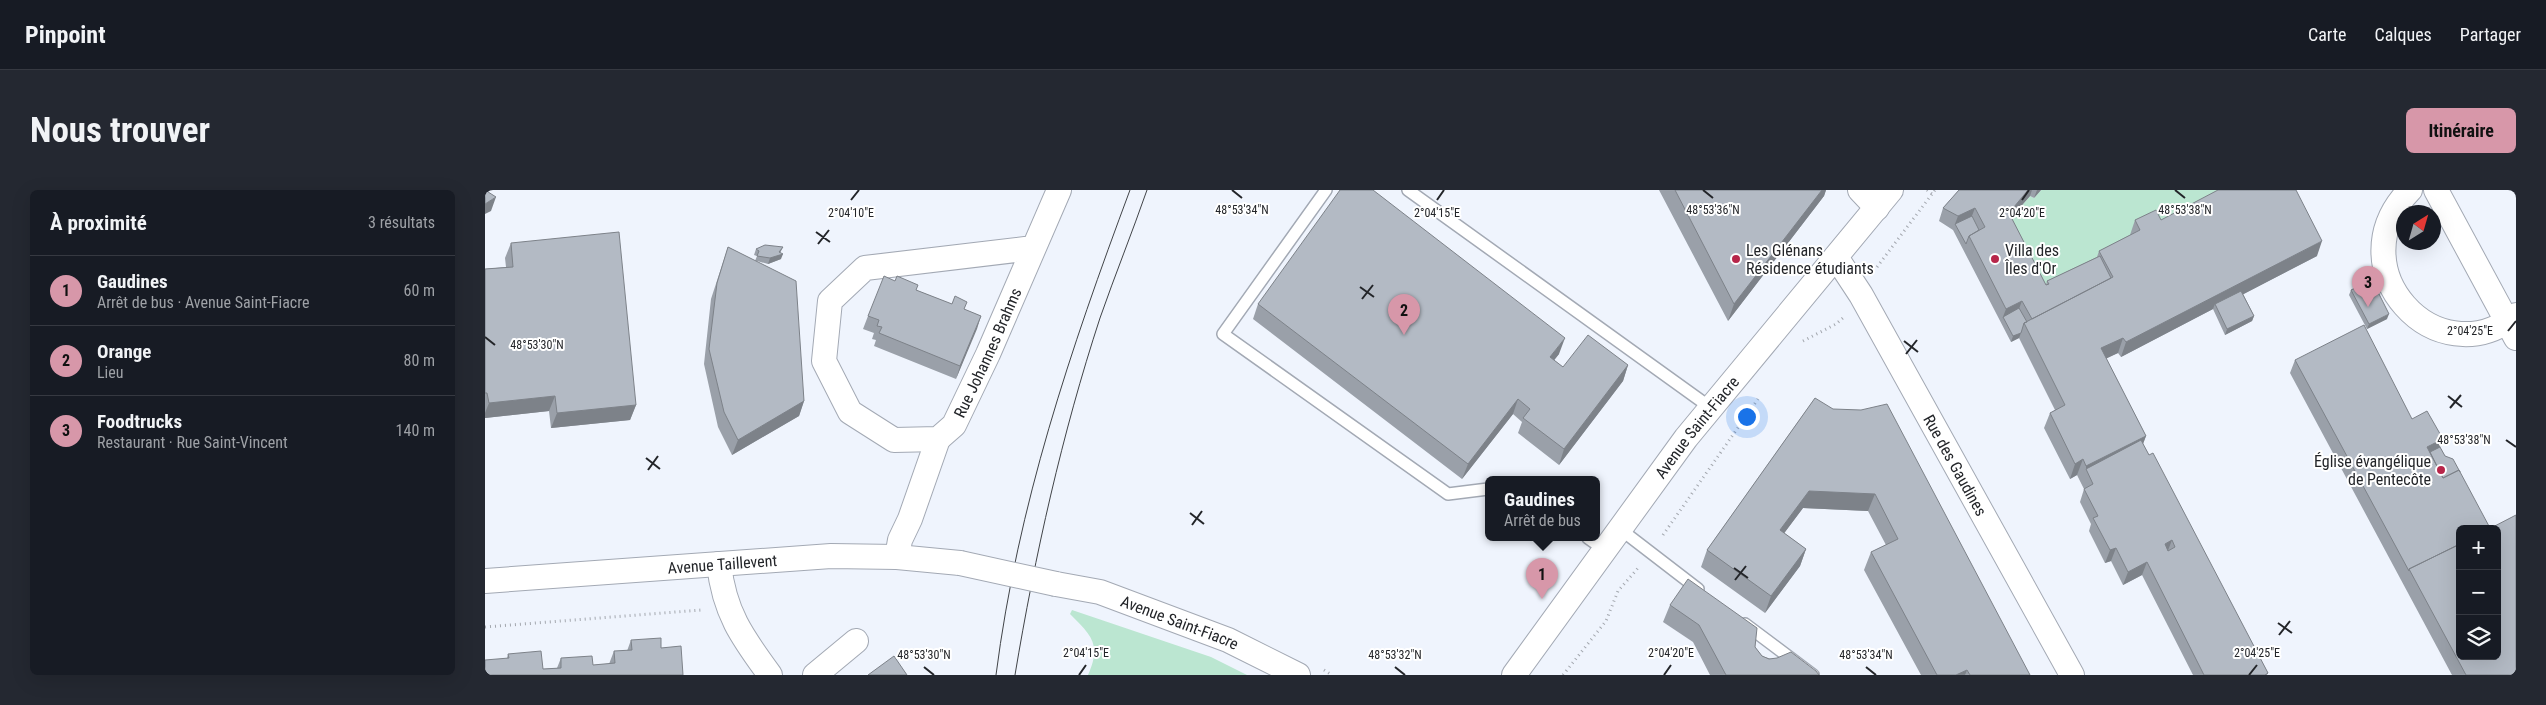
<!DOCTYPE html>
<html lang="fr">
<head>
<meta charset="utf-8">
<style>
	:root { --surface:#171b24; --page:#242831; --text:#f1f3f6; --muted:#9ea1a6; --line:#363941; --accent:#d797a9 }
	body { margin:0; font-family:"Roboto Condensed",sans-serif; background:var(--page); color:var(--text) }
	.controls { position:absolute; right:15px; bottom:15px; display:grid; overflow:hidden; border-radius:8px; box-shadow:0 5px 20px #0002 }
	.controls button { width:45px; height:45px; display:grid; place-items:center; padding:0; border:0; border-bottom:1px solid var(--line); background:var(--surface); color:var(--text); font:25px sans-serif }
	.compass { position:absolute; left:1911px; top:15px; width:45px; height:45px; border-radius:50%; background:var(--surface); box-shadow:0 5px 20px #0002; rotate:37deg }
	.you { position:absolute; left:1261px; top:226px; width:18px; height:18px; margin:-12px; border:4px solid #fff; border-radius:50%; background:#1a73e8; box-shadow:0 0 0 8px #1a73e833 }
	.badge { display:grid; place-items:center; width:32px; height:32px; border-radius:50%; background:var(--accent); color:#111; font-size:16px; font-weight:700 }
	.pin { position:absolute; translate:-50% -41px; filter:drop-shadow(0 1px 2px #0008) }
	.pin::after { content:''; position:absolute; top:26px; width:18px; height:15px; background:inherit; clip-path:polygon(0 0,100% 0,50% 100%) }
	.popup { position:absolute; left:1000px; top:286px; width:115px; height:65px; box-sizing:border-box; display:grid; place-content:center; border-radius:8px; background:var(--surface); filter:drop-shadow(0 1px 4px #0005); font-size:16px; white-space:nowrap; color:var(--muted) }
	.popup b { font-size:19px; color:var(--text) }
	.popup::after { content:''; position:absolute; left:50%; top:100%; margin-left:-10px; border:10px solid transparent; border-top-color:var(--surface) }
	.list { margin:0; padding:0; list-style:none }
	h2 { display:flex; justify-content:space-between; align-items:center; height:65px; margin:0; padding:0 20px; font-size:21px }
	h2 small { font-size:16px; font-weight:400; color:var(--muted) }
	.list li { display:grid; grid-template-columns:32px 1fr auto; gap:15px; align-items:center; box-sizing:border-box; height:70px; padding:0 20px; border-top:1px solid var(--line) }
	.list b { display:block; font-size:19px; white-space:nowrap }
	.list p { margin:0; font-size:16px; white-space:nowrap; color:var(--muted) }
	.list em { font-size:16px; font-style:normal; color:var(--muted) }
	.icon { flex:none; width:28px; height:28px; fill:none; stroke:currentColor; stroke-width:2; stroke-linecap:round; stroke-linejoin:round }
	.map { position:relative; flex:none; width:2031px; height:485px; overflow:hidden; border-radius:8px }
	header { display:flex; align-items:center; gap:30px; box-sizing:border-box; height:70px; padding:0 25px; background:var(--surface); border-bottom:1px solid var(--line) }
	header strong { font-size:24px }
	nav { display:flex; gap:28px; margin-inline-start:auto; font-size:18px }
	.intro { display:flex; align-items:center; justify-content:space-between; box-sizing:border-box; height:120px; padding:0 30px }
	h1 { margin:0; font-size:35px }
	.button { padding:12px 22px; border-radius:8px; background:var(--accent); color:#111; font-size:18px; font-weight:700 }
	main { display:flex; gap:30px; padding:0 30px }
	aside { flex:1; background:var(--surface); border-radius:8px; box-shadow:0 5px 20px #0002 }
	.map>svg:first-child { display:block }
	.green { fill:#bbe6d1 }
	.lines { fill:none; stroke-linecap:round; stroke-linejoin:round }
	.lane-casing { stroke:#a3a9b4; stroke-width:14 }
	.street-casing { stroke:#a3a9b4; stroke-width:26 }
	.path { stroke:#a3a7ae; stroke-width:3; stroke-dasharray:1 4; stroke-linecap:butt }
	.lane { stroke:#fff; stroke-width:11 }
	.street { stroke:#fff; stroke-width:24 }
	.tram { stroke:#404347; stroke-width:1 }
	.street-bridge-casing { stroke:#a3a9b4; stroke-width:26; stroke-linecap:butt }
	.street-bridge { stroke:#fff; stroke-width:24 }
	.wall { fill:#9aa0a9 }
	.shaded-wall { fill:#7d8289 }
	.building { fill:#b3bac4; stroke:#7d8289; fill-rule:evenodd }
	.ticks { fill:none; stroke:#232529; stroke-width:2 }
	.poi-dot { fill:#b7264a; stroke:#fff; stroke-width:2 }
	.labels { text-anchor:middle; stroke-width:4; stroke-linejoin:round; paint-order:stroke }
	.poi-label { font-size:16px; fill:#232529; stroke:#fff; text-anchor:start }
	.street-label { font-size:16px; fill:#232529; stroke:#fff }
	.ticks-label { font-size:12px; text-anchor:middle; fill:#232529; stroke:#fff; stroke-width:4; stroke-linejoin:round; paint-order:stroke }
</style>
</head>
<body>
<header>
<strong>Pinpoint</strong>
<nav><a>Carte</a><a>Calques</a><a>Partager</a></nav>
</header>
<div class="intro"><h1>Nous trouver</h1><a class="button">Itinéraire</a></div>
<main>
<aside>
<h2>À proximité<small>3 résultats</small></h2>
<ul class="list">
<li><span class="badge">1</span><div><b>Gaudines</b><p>Arrêt de bus · Avenue Saint-Fiacre</p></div><em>60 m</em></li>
<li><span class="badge">2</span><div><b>Orange</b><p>Lieu</p></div><em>80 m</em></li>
<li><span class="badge">3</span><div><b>Foodtrucks</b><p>Restaurant · Rue Saint-Vincent</p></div><em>140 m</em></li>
</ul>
</aside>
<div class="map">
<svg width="2031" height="485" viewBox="0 0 2031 485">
	<rect width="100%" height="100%" fill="#eff4fd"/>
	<!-- green -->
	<path class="green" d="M 1556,0 L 1748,0 L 1558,104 L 1519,36 L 1545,6 L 1549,8 Z
		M 587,420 L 726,467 L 762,485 L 603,485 C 617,454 606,445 585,424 Z"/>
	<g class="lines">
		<!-- lane casing -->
		<g class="lane-casing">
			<path id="lane" d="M 841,0 L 738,144 L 963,304 L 1003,299
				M 923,0 L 1226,218
				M 1135,339 L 1213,399
				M 1103,348 L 1120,360
				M 1260,434 L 1328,485"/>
		</g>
		<!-- street casing -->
		<g class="street-casing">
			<g id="street">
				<path d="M 1375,0 L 1392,18"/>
				<path d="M 1925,0 C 1849,78 1952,189 2031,125"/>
				<path d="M 1951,0 L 2031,148"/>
				<path id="s1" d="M 548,58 L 380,78 L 345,111 L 339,171 L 365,222 L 409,250 L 453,249 L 469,235 L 503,164 L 574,0"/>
				<path id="s2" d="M 1351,67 L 1376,105 L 1587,485"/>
				<path d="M 412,367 L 415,350 L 425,329 L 453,249"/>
				<path d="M 234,374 C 239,422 257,447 285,485"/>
				<path id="s3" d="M 0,391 L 346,366 L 412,367 L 475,373"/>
				<path id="s4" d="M 571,394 L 615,402 L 743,450 L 813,485"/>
				<path d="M 330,485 L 371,451"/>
				<path id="s5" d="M 1029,485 L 1201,248 L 1406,0"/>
			</g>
		</g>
		<!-- path -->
		<path class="path" d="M 1442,0 L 1447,4
			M 1392,77 L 1450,0
			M 1318,151 L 1351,134 L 1358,128
			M 1178,345 L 1273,209
			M 0,437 L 216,420
			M 839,480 L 847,485
			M 1078,485 L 1121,431 L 1133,401 L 1153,378"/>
		<!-- lane -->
		<use href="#lane" class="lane"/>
		<!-- street -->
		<use href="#street" class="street"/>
		<!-- tram -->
		<path class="tram" d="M 511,485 C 533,314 585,161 645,0
			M 530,485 C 550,365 577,244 615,128 C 630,85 647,43 662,0"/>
		<!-- street-bridge casing -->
		<g class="street-bridge-casing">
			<path id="street-bridge" d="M 475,373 L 571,394"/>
		</g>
		<!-- street-bridge -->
		<use href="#street-bridge" class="street-bridge"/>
	</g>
	<!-- wall -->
	<path class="wall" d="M 1174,0 L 1341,0 L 1339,6 L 1243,131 Z
		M 1474,0 L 1556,0 L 1549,8 L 1545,6 L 1526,27 L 1561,95 L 1562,91 L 1612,67 L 1614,61 L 1645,45 L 1650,30 L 1676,30 L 1832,66 L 1758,104 L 1769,126 L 1767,131 L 1740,145 L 1728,119 L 1636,167 L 1633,163 L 1621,168 L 1661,246 L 1658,254 L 1783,483 L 1782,485 L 1708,485 L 1657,385 L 1638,395 L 1626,371 L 1620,373 L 1604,341 L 1606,334 L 1595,312 L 1599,299 L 1592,285 L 1585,289 L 1559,238 L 1565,223 L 1570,220 L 1534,148 L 1526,152 L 1468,40 L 1454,31 L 1458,18 Z
		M 26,53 L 151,215 L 145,230 L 66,238 L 64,221 L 0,228 L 0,79 L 21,77 L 20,68 Z
		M 243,57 L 270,71 L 272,66 L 269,65 L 271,59 L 296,69 L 283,74 L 272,71 L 319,211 L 314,226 L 247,265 L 233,237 L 219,174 L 226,109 Z
		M 431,100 L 496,126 L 471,189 L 389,156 L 391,150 L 387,149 L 389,143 L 378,139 L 383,126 Z
		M 1866,100 L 1902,129 L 1882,139 L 1864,105 Z
		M 773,114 L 1074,164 L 1069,170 L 1078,177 L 1143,175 L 1138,191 L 1074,275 L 1033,243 L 1037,232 L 1028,224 L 977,289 L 768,129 Z
		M 1810,170 L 1927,229 L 1958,249 L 1955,257 L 1960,266 L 1975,282 L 2031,485 L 1967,485 L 1805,183 Z
		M 1330,208 L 1545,485 L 1436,485 L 1379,380 L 1386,362 L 1401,355 L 1383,321 L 1318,318 L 1299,343 L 1321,359 L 1315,376 L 1280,423 L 1216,377 L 1222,360 Z
		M 1185,415 L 1270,457 L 1277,466 L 1334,485 L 1225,485 L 1208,452 L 1178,432 Z
		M 146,450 L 176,458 L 198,485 L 0,485 L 22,468 L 23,464 L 58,479 L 72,478 L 76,468 L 108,475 L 124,474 L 129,461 L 142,461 Z"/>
	<!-- shaded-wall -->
	<path class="shaded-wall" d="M 1337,0 L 1341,0 L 1339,6 L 1243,131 L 1249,114 Z
		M 1543,0 L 1547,0 L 1545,6 L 1519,36 L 1524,23 Z
		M 1552,0 L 1556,0 L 1549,8 Z
		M 11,7 L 6,21 L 0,24 L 0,14 Z
		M 1490,18 L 1485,31 L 1470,34 L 1473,26 Z
		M 1837,51 L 1832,66 L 1732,118 L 1730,114 L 1728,119 L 1636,167 L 1641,152 Z
		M 298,57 L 294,65 L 298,64 L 296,69 L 283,74 L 285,68 Z
		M 1537,111 L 1532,124 L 1518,127 L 1516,132 L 1521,119 Z
		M 1904,124 L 1902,129 L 1882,139 L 1884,134 Z
		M 496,126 L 492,139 L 471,189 L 475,176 Z
		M 1769,126 L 1767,131 L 1740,145 L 1742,139 Z
		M 1536,143 L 1534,148 L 1526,152 L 1528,146 Z
		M 1080,148 L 1074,164 L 1059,183 L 1065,167 Z
		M 1638,148 L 1633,163 L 1610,174 L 1616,158 Z
		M 1143,175 L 1138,191 L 1074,275 L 1079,259 Z
		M 70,206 L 64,221 L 0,228 L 0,223 L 4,213 Z
		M 1033,209 L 1028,224 L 977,289 L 983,274 Z
		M 319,211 L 314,226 L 247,265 L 253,250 Z
		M 151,215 L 145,230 L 66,238 L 72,223 Z
		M 1661,246 L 1655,261 L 1601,279 L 1601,276 Z
		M 1958,249 L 1953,262 L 1941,268 L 1942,257 Z
		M 1598,269 L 1592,285 L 1585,289 L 1590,274 Z
		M 1324,301 L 1390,304 L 1383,321 L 1318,318 L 1289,357 L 1295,340 Z
		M 1687,350 L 1682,363 L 1680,354 Z
		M 1631,358 L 1626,371 L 1620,373 L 1625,360 Z
		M 1321,359 L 1315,376 L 1280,423 L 1286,406 Z
		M 1662,372 L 1657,385 L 1638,395 L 1643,382 Z
		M 1482,480 L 1480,485 L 1471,485 Z"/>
	<!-- building -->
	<path class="building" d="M 0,0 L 11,7 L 0,14 Z
		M 855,0 L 888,0 L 1080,148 L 1065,167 L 1078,177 L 1103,145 L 1143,175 L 1079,259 L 1038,228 L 1045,219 L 1033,209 L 983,274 L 773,114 Z
		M 1190,0 L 1337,0 L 1249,114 Z
		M 1474,0 L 1543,0 L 1524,23 L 1561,95 L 1564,94 L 1562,91 L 1615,66 L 1626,88 L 1547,129 L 1537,111 L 1521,119 L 1484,46 L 1500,37 L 1490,18 L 1473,26 L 1458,18 Z
		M 1733,0 L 1811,0 L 1837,51 L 1641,152 L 1638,148 L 1616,158 L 1661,246 L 1601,276 L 1598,269 L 1590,274 L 1565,223 L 1580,215 L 1539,133 L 1628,87 L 1614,61 L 1655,40 L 1650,30 L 1671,20 L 1676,30 Z
		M 1487,26 L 1494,40 L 1484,46 L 1481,54 L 1470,34 Z
		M 134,42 L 151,215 L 72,223 L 70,206 L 4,213 L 2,203 L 0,203 L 0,79 L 28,77 L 26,53 Z
		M 280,55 L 298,57 L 294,62 L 298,64 L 285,68 L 272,66 L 274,61 L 271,59 Z
		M 243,57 L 311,91 L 319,211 L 253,250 L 239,222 L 224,159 L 232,93 Z
		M 399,86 L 410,91 L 412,86 L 433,95 L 431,100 L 467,114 L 470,106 L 482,112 L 479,119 L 496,126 L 475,176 L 394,143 L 397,137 L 392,136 L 394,130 L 383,126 Z
		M 1887,90 L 1904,124 L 1884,134 L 1866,100 Z
		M 1756,101 L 1769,126 L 1742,139 L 1730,114 Z
		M 1534,118 L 1542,132 L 1539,133 L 1536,143 L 1528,146 L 1518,127 Z
		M 1879,135 L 1927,229 L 1942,221 L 1958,249 L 1942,257 L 1958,288 L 1974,280 L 2005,338 L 1975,339 L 1975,354 L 1924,379 L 1924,381 L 1810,170 Z
		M 1330,208 L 1348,219 L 1376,220 L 1402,214 L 1545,485 L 1485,485 L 1482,480 L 1471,485 L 1452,485 L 1386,362 L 1413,349 L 1390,304 L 1324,301 L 1295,340 L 1321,359 L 1286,406 L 1222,360 Z
		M 1656,250 L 1664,265 L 1668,263 L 1783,483 L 1780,485 L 1719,485 L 1662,372 L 1643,382 L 1631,358 L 1625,360 L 1608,328 L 1613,326 L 1599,299 L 1608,294 L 1601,279 ZM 1687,350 L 1690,357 L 1683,361 L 1680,354 Z
		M 1955,257 L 1960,266 L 1968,269 L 1975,282 L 1974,280 L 1958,288 L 1945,262 Z
		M 2031,325 L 2031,485 L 1981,485 L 1924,379 L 1975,354 L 1975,466 L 2012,466 L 2012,339 L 2004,339 Z
		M 1203,389 L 1272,438 L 1270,457 L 1277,466 L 1284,469 L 1292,468 L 1306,462 L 1331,481 L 1334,485 L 1241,485 L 1214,435 L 1185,415 Z
		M 176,448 L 176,458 L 196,456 L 198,485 L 0,485 L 0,470 L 24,468 L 23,464 L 56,461 L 58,479 L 76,478 L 76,468 L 107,466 L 108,475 L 130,473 L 129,461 L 147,460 L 146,450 Z
		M 409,466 L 422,485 L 383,485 Z"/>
	<!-- ticks -->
	<path class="ticks" d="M 747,0 L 757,8M 1218,0 L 1228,8M 1690,0 L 1700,8M 366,10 L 374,0M 952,10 L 959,0M 1537,10 L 1544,0M 331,42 L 345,52M 333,54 L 344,40M 875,97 L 889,107M 877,109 L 888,95M 2023,141 L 2031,131M 0,147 L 10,155M 1419,151 L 1433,162M 1421,164 L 1432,150M 1963,206 L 1977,217M 1965,218 L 1976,205M 2021,250 L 2031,257M 161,268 L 175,279M 163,280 L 173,266M 705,323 L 719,334M 707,335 L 717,321M 1249,378 L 1263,388M 1250,390 L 1261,376M 1793,433 L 1807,443M 1794,445 L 1805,431M 439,477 L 449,485M 910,477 L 920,485M 1381,477 L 1391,485M 594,485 L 601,475M 1179,485 L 1186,475M 1764,485 L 1772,475"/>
	<!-- markers -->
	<g class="poi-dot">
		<circle cx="1251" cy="69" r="5"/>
		<circle cx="1510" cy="69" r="5"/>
		<circle cx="1956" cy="280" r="5"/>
	</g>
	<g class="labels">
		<!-- poi labels -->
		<g class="poi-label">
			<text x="1261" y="66">Les Glénans<tspan x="1261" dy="18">Résidence étudiants</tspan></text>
			<text x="1520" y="66">Villa des<tspan x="1520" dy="18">Îles d'Or</tspan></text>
			<text x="1946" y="277" text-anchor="end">Église évangélique<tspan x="1946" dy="18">de Pentecôte</tspan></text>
		</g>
		<!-- street labels -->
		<g class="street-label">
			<text dy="6" stroke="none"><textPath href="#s1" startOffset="532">Rue Johannes Brahms</textPath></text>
			<text dy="6" stroke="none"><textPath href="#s5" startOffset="308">Avenue Saint-Fiacre</textPath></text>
			<text dy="6" stroke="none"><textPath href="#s2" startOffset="240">Rue des Gaudines</textPath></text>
			<text dy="6" stroke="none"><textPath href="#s3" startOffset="238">Avenue Taillevent</textPath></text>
			<text dy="6" stroke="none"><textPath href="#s4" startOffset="130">Avenue Saint-Fiacre</textPath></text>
		</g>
	</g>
	<g class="ticks-label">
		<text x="757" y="24">48°53'34"N</text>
		<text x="1228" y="24">48°53'36"N</text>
		<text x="1700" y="24">48°53'38"N</text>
		<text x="366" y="27">2°04'10"E</text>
		<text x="952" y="27">2°04'15"E</text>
		<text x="1537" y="27">2°04'20"E</text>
		<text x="1985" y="145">2°04'25"E</text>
		<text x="52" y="159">48°53'30"N</text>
		<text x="1979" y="254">48°53'38"N</text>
		<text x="601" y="467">2°04'15"E</text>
		<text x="1186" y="467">2°04'20"E</text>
		<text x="1772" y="467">2°04'25"E</text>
		<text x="439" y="469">48°53'30"N</text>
		<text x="910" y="469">48°53'32"N</text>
		<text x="1381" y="469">48°53'34"N</text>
	</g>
</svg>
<div class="controls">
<button>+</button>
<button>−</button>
<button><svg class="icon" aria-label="layers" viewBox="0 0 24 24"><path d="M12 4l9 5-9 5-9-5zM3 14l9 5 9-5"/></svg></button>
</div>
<svg class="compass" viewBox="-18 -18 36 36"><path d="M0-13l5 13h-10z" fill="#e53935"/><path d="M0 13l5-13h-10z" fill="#9ea1a6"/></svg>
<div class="you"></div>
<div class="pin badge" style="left:1057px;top:409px">1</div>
<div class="popup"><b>Gaudines</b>Arrêt de bus</div>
<div class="pin badge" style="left:919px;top:145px">2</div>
<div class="pin badge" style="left:1883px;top:117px">3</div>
</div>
</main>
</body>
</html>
